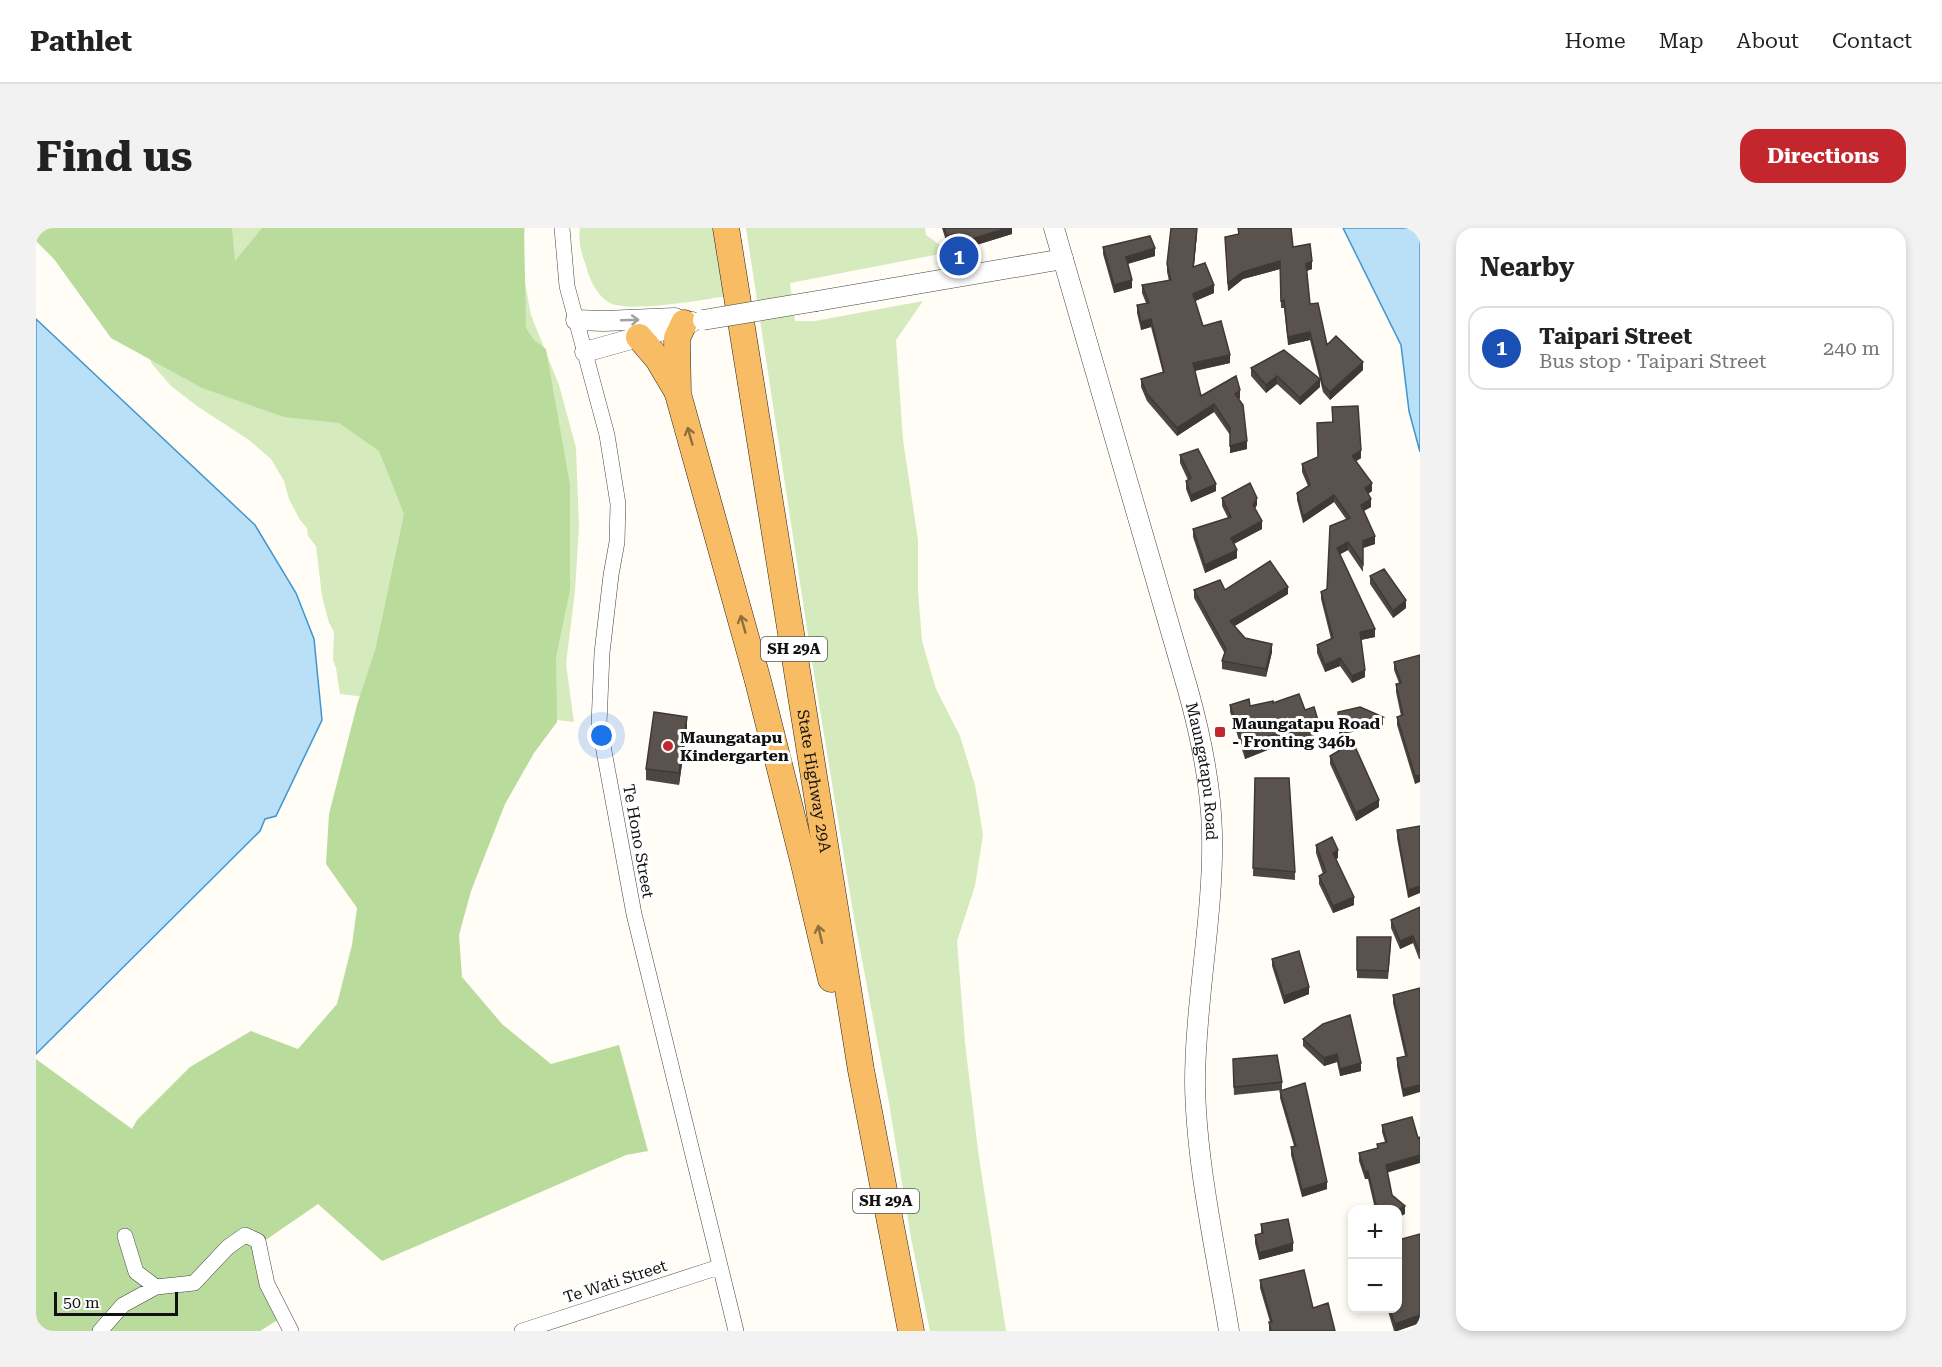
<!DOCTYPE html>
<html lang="en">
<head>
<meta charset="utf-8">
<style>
	:root { --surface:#fff; --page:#f2f2f2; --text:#222; --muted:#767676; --line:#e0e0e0; --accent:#c4262e }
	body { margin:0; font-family:"Roboto Serif",serif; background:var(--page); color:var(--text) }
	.controls { position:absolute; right:18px; bottom:18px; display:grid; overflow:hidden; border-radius:12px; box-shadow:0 3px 9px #0003 }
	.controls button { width:54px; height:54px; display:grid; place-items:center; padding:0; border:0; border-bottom:2px solid var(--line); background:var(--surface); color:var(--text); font:30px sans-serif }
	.scale { position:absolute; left:18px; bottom:15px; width:124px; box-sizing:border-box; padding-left:6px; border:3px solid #111; border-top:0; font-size:16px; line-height:21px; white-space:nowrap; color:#111; -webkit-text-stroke:4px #fff; paint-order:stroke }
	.you { position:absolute; left:566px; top:508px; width:21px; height:21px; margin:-15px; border:4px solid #fff; border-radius:50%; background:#1a73e8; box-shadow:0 0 0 9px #1a73e833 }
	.badge { display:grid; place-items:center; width:39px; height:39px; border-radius:50%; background:var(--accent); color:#fff; font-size:20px; font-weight:700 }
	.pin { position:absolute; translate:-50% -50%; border:3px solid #fff; box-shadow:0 2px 6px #0006 }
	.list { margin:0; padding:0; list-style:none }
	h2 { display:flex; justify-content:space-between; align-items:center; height:78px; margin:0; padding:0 24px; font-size:26px }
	h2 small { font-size:20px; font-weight:400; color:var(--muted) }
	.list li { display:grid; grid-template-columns:39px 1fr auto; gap:18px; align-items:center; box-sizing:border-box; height:84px; margin:0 12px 12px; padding:0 12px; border:2px solid var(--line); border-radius:18px }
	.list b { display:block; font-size:22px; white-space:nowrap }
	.list p { margin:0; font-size:20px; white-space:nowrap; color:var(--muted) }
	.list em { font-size:20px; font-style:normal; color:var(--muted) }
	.map { position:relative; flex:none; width:1384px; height:1103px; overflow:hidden; border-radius:18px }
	header { display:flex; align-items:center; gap:36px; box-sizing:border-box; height:84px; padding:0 30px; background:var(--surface); border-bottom:2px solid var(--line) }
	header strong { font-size:28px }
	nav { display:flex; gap:33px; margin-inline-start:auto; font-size:21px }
	.intro { display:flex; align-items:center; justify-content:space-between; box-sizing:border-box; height:144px; padding:0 36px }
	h1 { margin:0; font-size:42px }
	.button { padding:15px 27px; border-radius:18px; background:var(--accent); color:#fff; font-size:21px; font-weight:700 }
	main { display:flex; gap:36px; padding:0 36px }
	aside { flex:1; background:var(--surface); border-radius:18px; box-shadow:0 3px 9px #0003 }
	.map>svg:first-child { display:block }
	.green { fill:#d5ebbd }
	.forest { fill:#b9dc9c }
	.water { fill:#b9e0f7; stroke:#3f96cf; stroke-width:1.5 }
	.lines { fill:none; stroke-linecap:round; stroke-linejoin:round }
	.minor-casing { stroke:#444; stroke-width:16 }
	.tertiary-casing { stroke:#444; stroke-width:21 }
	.trunk-casing { stroke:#222; stroke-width:27 }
	.minor { stroke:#fff; stroke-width:15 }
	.tertiary { stroke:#fff; stroke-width:20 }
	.trunk { stroke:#f7bc64; stroke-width:26 }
	.tertiary-bridge-casing { stroke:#444; stroke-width:21; stroke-linecap:butt }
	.tertiary-bridge { stroke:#fff; stroke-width:20 }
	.wall { fill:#4d4742 }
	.shaded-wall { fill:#3f3936 }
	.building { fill:#5a524d; stroke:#3f3936; stroke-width:1.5 }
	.oneway { stroke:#a0a0a0 }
	.oneway2 { stroke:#906f3f }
	.poi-dot { fill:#c4262e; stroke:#fff; stroke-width:2 }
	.labels { text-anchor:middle; stroke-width:6; stroke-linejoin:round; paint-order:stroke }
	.shield { fill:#fff; stroke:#585858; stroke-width:1.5 }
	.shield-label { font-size:15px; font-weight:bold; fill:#111 }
	.poi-label { font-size:16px; font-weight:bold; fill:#111; stroke:#fff; text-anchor:start }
	.street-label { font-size:16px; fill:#111; stroke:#fff }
</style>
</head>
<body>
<header>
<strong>Pathlet</strong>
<nav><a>Home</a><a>Map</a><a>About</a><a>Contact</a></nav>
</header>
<div class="intro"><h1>Find us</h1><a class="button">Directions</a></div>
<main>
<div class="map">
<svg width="1384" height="1103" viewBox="0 0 1384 1103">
	<rect width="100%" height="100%" fill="#fffdf5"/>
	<!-- green -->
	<path class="green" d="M 127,0 L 489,0 L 485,34 L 495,87 L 523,157 L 540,220 L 543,299 L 539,363 L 530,436 L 538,494 L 304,466 L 300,440 L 297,432 L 298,404 L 293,395 L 286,368 L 280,318 L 272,308 L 271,300 L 264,292 L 253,271 L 248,253 L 235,231 L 213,212 L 161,178 L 135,158 L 116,136 L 113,129 Z
		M 544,0 L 679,0 L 691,68 C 666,72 594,85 574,75 C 562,69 554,53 551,41 C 546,26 542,16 544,0 Z
		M 710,0 L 889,0 L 890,7 L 914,24 L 754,55 L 759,93 L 779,93 L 887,73 L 860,112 L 867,212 L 882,312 L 882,363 L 886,413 L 900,461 L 924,508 L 939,557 L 947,607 L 939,658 L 921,713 L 929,815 L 943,930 L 970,1103 L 894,1103 L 875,1010 L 852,869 L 818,690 L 776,433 Z"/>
	<!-- forest -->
	<path class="forest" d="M 0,0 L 196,0 L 199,33 L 226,0 L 488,0 L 490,100 L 498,112 L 510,121 L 534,257 L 534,362 L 520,429 L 521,494 L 498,525 L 469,576 L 435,663 L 423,707 L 426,749 L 466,796 L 515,836 L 583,817 L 612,923 L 590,927 L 346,1033 L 282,976 L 221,1018 L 253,1085 L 224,1103 L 0,1103 L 0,831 L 96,901 L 101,892 L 154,839 L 215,803 L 262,821 L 301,776 L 316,717 L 321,680 L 290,636 L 293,586 L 321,477 L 340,419 L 368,286 L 343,223 L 303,195 L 248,189 L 166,160 L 75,110 L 18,31 L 0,13 Z"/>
	<!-- water -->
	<path class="water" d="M 1307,0 L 1384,0 L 1384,224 L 1373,183 L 1365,117 Z
		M 0,91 L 219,297 L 260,365 L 278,411 L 286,492 L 240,588 L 229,591 L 224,603 L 0,826 Z"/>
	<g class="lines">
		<!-- minor casing -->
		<g class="minor-casing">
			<path id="minor" d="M 526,0 L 531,58 L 571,207 L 582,276 L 581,314 L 575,347 L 566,425 L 563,496 L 598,686 L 700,1103
				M 89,1008 L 100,1044 L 120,1059 L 158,1055 L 192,1019 L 209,1007 L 222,1013 L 231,1056 L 255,1103
				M 64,1103 L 87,1077 L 120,1059
				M 486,1103 L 683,1039"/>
		</g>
		<!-- tertiary casing -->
		<g class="tertiary-casing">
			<g id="tertiary">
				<path id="s1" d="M 1018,0 L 1152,462 C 1165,509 1175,556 1176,605 C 1178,687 1159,773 1159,855 C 1160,935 1180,1023 1193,1103"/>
				<path d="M 781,73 L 1027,31"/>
				<path d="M 540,92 L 568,93 L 639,90 L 643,93"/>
				<path d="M 549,124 L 656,94"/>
			</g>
		</g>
		<!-- trunk casing -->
		<g class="trunk-casing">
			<g id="trunk">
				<path id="s2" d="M 690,0 L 825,842 L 875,1103"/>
				<path d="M 648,95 L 641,110 L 642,166 L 722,453 L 768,636 L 795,751"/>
				<path d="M 603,109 L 622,131 L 641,163"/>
			</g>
		</g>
		<!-- minor -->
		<use href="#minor" class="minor"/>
		<!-- tertiary -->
		<use href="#tertiary" class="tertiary"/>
		<!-- trunk -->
		<use href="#trunk" class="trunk"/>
		<!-- tertiary-bridge casing -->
		<g class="tertiary-bridge-casing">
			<path id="tertiary-bridge" d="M 667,92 L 781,73"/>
		</g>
		<!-- tertiary-bridge -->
		<use href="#tertiary-bridge" class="tertiary-bridge"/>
	</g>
	<!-- wall -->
	<path class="wall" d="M 906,0 L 976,0 L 976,6 L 937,18 L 937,23 L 922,27 L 918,14 L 911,16 Z
		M 1202,0 L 1255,0 L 1257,19 L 1276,41 L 1271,43 L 1274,76 L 1291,117 L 1327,142 L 1294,172 L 1287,164 L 1274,112 L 1252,117 L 1248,80 L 1245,80 L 1244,41 L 1207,51 L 1192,63 L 1189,9 L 1202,6 Z
		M 1161,5 L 1158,39 L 1178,65 L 1159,73 L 1167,98 L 1194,135 L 1159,143 L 1165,168 L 1204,170 L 1203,171 L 1211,221 L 1194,225 L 1194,207 L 1178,184 L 1141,208 L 1111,173 L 1105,159 L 1105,151 L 1127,145 L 1115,99 L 1105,102 L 1101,85 L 1101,77 L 1110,75 L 1106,65 L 1106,57 L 1133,53 L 1131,44 L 1131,36 Z
		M 1067,19 L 1119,28 L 1092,36 L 1096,60 L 1078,65 L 1067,26 Z
		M 1215,140 L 1284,159 L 1264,177 L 1241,156 L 1230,165 L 1215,148 Z
		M 1296,179 L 1325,230 L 1320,233 L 1336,263 L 1332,266 L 1335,279 L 1328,283 L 1339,316 L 1327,320 L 1327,344 L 1312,322 L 1304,326 L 1339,409 L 1325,412 L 1329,449 L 1316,455 L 1304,438 L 1289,444 L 1281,425 L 1281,417 L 1295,411 L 1285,371 L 1285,364 L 1291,361 L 1310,291 L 1298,274 L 1267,295 L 1261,272 L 1261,265 L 1272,258 L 1266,244 L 1266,236 L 1282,230 L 1296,194 Z
		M 1144,227 L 1180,263 L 1155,274 L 1150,261 L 1150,253 L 1152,252 L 1144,235 Z
		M 1186,270 L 1221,277 L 1219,280 L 1226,301 L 1198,316 L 1201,330 L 1169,345 L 1157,309 L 1157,301 L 1192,290 L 1186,278 Z
		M 1334,348 L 1370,380 L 1357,390 L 1334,356 Z
		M 1158,362 L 1189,362 L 1252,366 L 1198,398 L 1209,410 L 1236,424 L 1230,449 L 1186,441 L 1186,433 L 1189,426 L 1158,370 Z
		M 1384,427 L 1379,556 L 1361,497 L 1361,489 L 1365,488 L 1360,464 L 1360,456 L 1363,455 L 1358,442 L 1358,434 Z
		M 1237,475 L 1269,482 L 1284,499 L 1284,506 L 1234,516 L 1234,521 L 1209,531 L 1194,484 L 1194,477 L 1214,478 Z
		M 651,501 L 643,557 L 610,552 L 610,541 Z
		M 1294,528 L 1343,579 L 1320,593 L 1294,536 Z
		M 1219,550 L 1259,644 L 1259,652 L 1217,648 Z
		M 1384,598 L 1372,670 L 1361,610 L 1361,602 Z
		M 1280,617 L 1302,630 L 1300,631 L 1318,677 L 1297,685 L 1283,656 L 1283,648 L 1287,646 L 1280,625 Z
		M 1384,679 L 1384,731 L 1383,731 L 1377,715 L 1364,721 L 1355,700 L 1355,692 Z
		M 1321,709 L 1355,717 L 1352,751 L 1321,750 Z
		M 1236,731 L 1273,766 L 1248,776 L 1236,738 Z
		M 1384,760 L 1367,869 L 1361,838 L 1361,830 L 1369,828 L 1357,775 L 1357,767 Z
		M 1287,796 L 1325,843 L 1304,848 L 1301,834 L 1288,838 L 1267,818 L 1267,811 Z
		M 1197,839 L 1246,854 L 1246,862 L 1198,867 Z
		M 1244,863 L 1291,961 L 1266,969 L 1255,927 L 1255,919 L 1258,918 L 1244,870 Z
		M 1376,889 L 1351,945 L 1356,967 L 1369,986 L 1362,981 L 1339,981 L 1332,951 L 1329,951 L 1323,933 L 1323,925 L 1341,921 L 1341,916 L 1349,914 L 1346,904 L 1346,897 Z
		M 1225,996 L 1257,1023 L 1223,1032 L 1219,1015 L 1219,1007 L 1225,1006 Z
		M 1384,1006 L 1384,1095 L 1361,1103 L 1358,1103 L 1351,1080 L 1362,1080 Z
		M 1224,1052 L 1277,1080 L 1299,1103 L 1233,1103 L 1233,1094 L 1234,1094 L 1224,1060 Z"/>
	<!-- shaded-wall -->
	<path class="shaded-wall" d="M 971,0 L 976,0 L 976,6 L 937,18 L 937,23 L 922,27 L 922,20 L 936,11 Z
		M 1161,0 L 1161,5 L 1157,47 L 1157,39 Z
		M 918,6 L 918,14 L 911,16 L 911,8 Z
		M 1119,20 L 1119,28 L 1090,36 L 1090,29 Z
		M 1244,33 L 1244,41 L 1207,51 L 1192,63 L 1192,55 L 1207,44 Z
		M 1276,33 L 1276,41 L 1270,43 L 1270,36 Z
		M 1096,52 L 1096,60 L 1078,65 L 1078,57 Z
		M 1178,57 L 1178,65 L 1157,74 L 1157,66 Z
		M 1115,91 L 1115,99 L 1105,102 L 1105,94 Z
		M 1274,104 L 1274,112 L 1252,117 L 1252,109 Z
		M 1194,127 L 1194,135 L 1157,143 L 1157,135 Z
		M 1327,134 L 1327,142 L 1294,172 L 1294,164 Z
		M 1241,148 L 1241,156 L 1230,165 L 1230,157 Z
		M 1284,151 L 1284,159 L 1264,177 L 1264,170 Z
		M 1204,162 L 1204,170 L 1199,174 L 1199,166 Z
		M 1178,176 L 1178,184 L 1141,208 L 1141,200 Z
		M 1211,213 L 1211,221 L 1194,225 L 1194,218 Z
		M 1325,222 L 1325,230 L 1316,236 L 1316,228 Z
		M 1336,255 L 1336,263 L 1329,268 L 1329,260 Z
		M 1180,256 L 1180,263 L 1155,274 L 1155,267 Z
		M 1298,267 L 1298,274 L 1267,295 L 1267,288 Z
		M 1221,270 L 1221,277 L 1217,284 L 1217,277 Z
		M 1335,271 L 1335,279 L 1325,284 L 1325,277 Z
		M 1226,293 L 1226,301 L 1195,317 L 1195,310 Z
		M 1339,308 L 1339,316 L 1327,320 L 1327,344 L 1327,313 Z
		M 1312,314 L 1312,322 L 1301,328 L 1301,320 Z
		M 1201,322 L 1201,330 L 1169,345 L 1169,337 Z
		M 1252,359 L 1252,366 L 1194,401 L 1194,393 Z
		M 1370,372 L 1370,380 L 1357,390 L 1357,383 Z
		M 1339,401 L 1339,409 L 1324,412 L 1324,404 Z
		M 1236,416 L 1236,424 L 1230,449 L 1230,441 Z
		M 1304,430 L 1304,438 L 1289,444 L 1289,437 Z
		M 1329,442 L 1329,449 L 1316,455 L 1316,448 Z
		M 651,489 L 651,501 L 643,557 L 643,545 Z
		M 1347,489 L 1347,497 L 1303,507 L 1303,499 Z
		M 1234,514 L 1234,521 L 1209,531 L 1209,523 Z
		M 1384,547 L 1384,554 L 1379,556 L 1379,548 Z
		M 1343,572 L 1343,579 L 1320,593 L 1320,585 Z
		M 1302,622 L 1302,630 L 1297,632 L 1297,625 Z
		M 1384,658 L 1384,665 L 1372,670 L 1372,662 Z
		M 1318,669 L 1318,677 L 1297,685 L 1297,678 Z
		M 1377,708 L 1377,715 L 1364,721 L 1364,713 Z
		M 1273,759 L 1273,766 L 1248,776 L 1248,768 Z
		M 1301,826 L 1301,834 L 1288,838 L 1288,830 Z
		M 1325,835 L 1325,843 L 1304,848 L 1304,841 Z
		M 1384,857 L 1384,864 L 1367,869 L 1367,861 Z
		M 1384,927 L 1384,935 L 1350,945 L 1350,937 Z
		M 1332,943 L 1332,951 L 1329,951 L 1329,944 Z
		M 1291,954 L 1291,961 L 1266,969 L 1266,962 Z
		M 1369,978 L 1369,986 L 1362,990 L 1362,982 Z
		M 1257,1015 L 1257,1023 L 1223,1032 L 1223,1025 Z
		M 1384,1087 L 1384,1095 L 1361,1103 L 1359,1103 L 1359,1096 Z"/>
	<!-- building -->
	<path class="building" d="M 908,0 L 971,0 L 936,11 L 937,15 L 922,20 L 918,6 L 911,8 Z
		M 1135,0 L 1161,0 L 1157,39 L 1169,35 L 1178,57 L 1157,66 L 1167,98 L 1185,93 L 1194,127 L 1157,135 L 1165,168 L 1200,148 L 1204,162 L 1199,166 L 1207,177 L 1211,213 L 1194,218 L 1194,200 L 1178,176 L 1141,200 L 1111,166 L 1105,151 L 1128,144 L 1115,91 L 1105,94 L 1101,77 L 1113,75 L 1106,57 L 1135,52 L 1131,36 Z
		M 1202,0 L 1255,0 L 1257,19 L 1274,16 L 1276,33 L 1270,36 L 1274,76 L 1282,75 L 1291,117 L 1300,108 L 1327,134 L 1294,164 L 1287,157 L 1274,104 L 1252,109 L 1248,72 L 1245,73 L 1244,33 L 1207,44 L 1192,55 L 1189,9 L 1203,6 Z
		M 1114,8 L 1119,20 L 1090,29 L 1096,52 L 1078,57 L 1067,19 Z
		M 1248,122 L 1284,151 L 1264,170 L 1241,148 L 1230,157 L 1215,140 Z
		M 1322,178 L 1325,222 L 1316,228 L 1336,255 L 1329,260 L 1335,271 L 1325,277 L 1339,308 L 1327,313 L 1327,336 L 1312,314 L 1301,320 L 1339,401 L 1324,404 L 1329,442 L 1316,448 L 1304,430 L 1289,437 L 1281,417 L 1297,410 L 1285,364 L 1291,361 L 1294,298 L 1314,290 L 1298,267 L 1267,288 L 1261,265 L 1274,257 L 1266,236 L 1282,229 L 1281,195 L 1297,194 L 1296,179 Z
		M 1162,221 L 1180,256 L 1155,267 L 1150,253 L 1155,250 L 1144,227 Z
		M 1214,255 L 1221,270 L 1217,277 L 1226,293 L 1195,310 L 1201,322 L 1169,337 L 1157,301 L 1195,289 L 1186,270 Z
		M 1234,333 L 1252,359 L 1194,393 L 1209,410 L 1236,416 L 1230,441 L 1186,433 L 1190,421 L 1158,362 L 1184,352 L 1189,362 Z
		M 1348,341 L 1370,372 L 1357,383 L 1334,348 Z
		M 1384,427 L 1384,547 L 1379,548 L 1361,489 L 1367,487 L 1360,456 L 1365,455 L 1358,434 Z
		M 1263,466 L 1269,482 L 1278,479 L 1284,499 L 1232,508 L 1234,514 L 1209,523 L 1194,477 L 1213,471 L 1214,478 L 1237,473 L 1237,475 Z
		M 1324,479 L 1347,489 L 1303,499 L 1302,484 Z
		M 618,484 L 651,489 L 643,545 L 610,541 Z
		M 1317,514 L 1343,572 L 1320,585 L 1294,528 Z
		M 1219,550 L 1253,550 L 1259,644 L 1217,640 Z
		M 1384,598 L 1384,658 L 1372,662 L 1361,602 Z
		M 1296,609 L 1302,622 L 1297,625 L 1318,669 L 1297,678 L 1283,648 L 1290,644 L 1280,617 Z
		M 1384,679 L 1384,723 L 1383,723 L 1377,708 L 1364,713 L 1355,692 Z
		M 1321,709 L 1355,709 L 1352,743 L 1321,742 Z
		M 1263,723 L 1273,759 L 1248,768 L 1236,731 Z
		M 1384,760 L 1384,857 L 1367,861 L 1361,830 L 1371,828 L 1357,767 Z
		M 1314,787 L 1325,835 L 1304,841 L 1301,826 L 1288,830 L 1267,811 L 1287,796 Z
		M 1241,827 L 1246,854 L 1198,859 L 1197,831 Z
		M 1269,855 L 1291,954 L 1266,962 L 1255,919 L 1260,918 L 1244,863 Z
		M 1376,889 L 1382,910 L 1384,909 L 1384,927 L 1350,937 L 1356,967 L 1369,978 L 1362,982 L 1346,981 L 1340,977 L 1332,943 L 1329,944 L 1323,925 L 1342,920 L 1341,916 L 1351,914 L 1346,897 Z
		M 1252,991 L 1257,1015 L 1223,1025 L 1219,1007 L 1227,1005 L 1225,996 Z
		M 1384,1006 L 1384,1087 L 1359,1096 L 1353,1080 L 1362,1080 L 1362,1012 Z
		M 1268,1042 L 1277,1080 L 1292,1075 L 1299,1103 L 1235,1103 L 1233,1094 L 1236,1094 L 1224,1052 Z"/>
	<!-- one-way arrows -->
	<defs><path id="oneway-shaft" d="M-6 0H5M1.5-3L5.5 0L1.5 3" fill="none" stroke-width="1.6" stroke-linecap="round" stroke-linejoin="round" transform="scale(1.5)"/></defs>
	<use class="oneway" href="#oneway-shaft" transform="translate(594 92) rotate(-2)"/>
	<g class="oneway2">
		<use href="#oneway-shaft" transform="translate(654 208) rotate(-106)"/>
		<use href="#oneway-shaft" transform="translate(707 396) rotate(-106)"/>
		<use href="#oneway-shaft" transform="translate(784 706) rotate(-103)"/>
	</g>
	<!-- markers -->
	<g class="poi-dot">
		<rect x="1178" y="498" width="12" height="12" rx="3"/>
		<circle cx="632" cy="518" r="6"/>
	</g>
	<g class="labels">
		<!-- shield labels -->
		<g class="shield">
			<rect x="725" y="409" width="66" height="24" rx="4.5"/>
			<rect x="817" y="961" width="66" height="24" rx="4.5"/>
		</g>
		<g class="shield-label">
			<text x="758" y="426">SH 29A</text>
			<text x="850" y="978">SH 29A</text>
		</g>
		<!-- poi labels -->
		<g class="poi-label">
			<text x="1196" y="501">Maungatapu Road<tspan x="1196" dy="18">- Fronting 346b</tspan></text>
			<text x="644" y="515">Maungatapu<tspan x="644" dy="18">Kindergarten</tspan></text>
		</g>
		<!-- street labels -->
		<g class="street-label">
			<text dy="6" stroke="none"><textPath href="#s1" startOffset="564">Maungatapu Road</textPath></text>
			<text dy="6" stroke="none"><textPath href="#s2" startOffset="560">State Highway 29A</textPath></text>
			<text transform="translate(603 613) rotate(80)" y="6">Te Hono Street</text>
			<text transform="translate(579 1053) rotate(-18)" y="6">Te Wati Street</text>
		</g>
	</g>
</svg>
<div class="controls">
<button>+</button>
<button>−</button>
</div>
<div class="scale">50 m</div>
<div class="you"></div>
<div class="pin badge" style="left:923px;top:28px;background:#1a4fb4">1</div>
</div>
<aside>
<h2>Nearby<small></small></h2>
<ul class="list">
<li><span class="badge" style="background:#1a4fb4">1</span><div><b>Taipari Street</b><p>Bus stop · Taipari Street</p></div><em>240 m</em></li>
</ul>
</aside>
</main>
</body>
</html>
